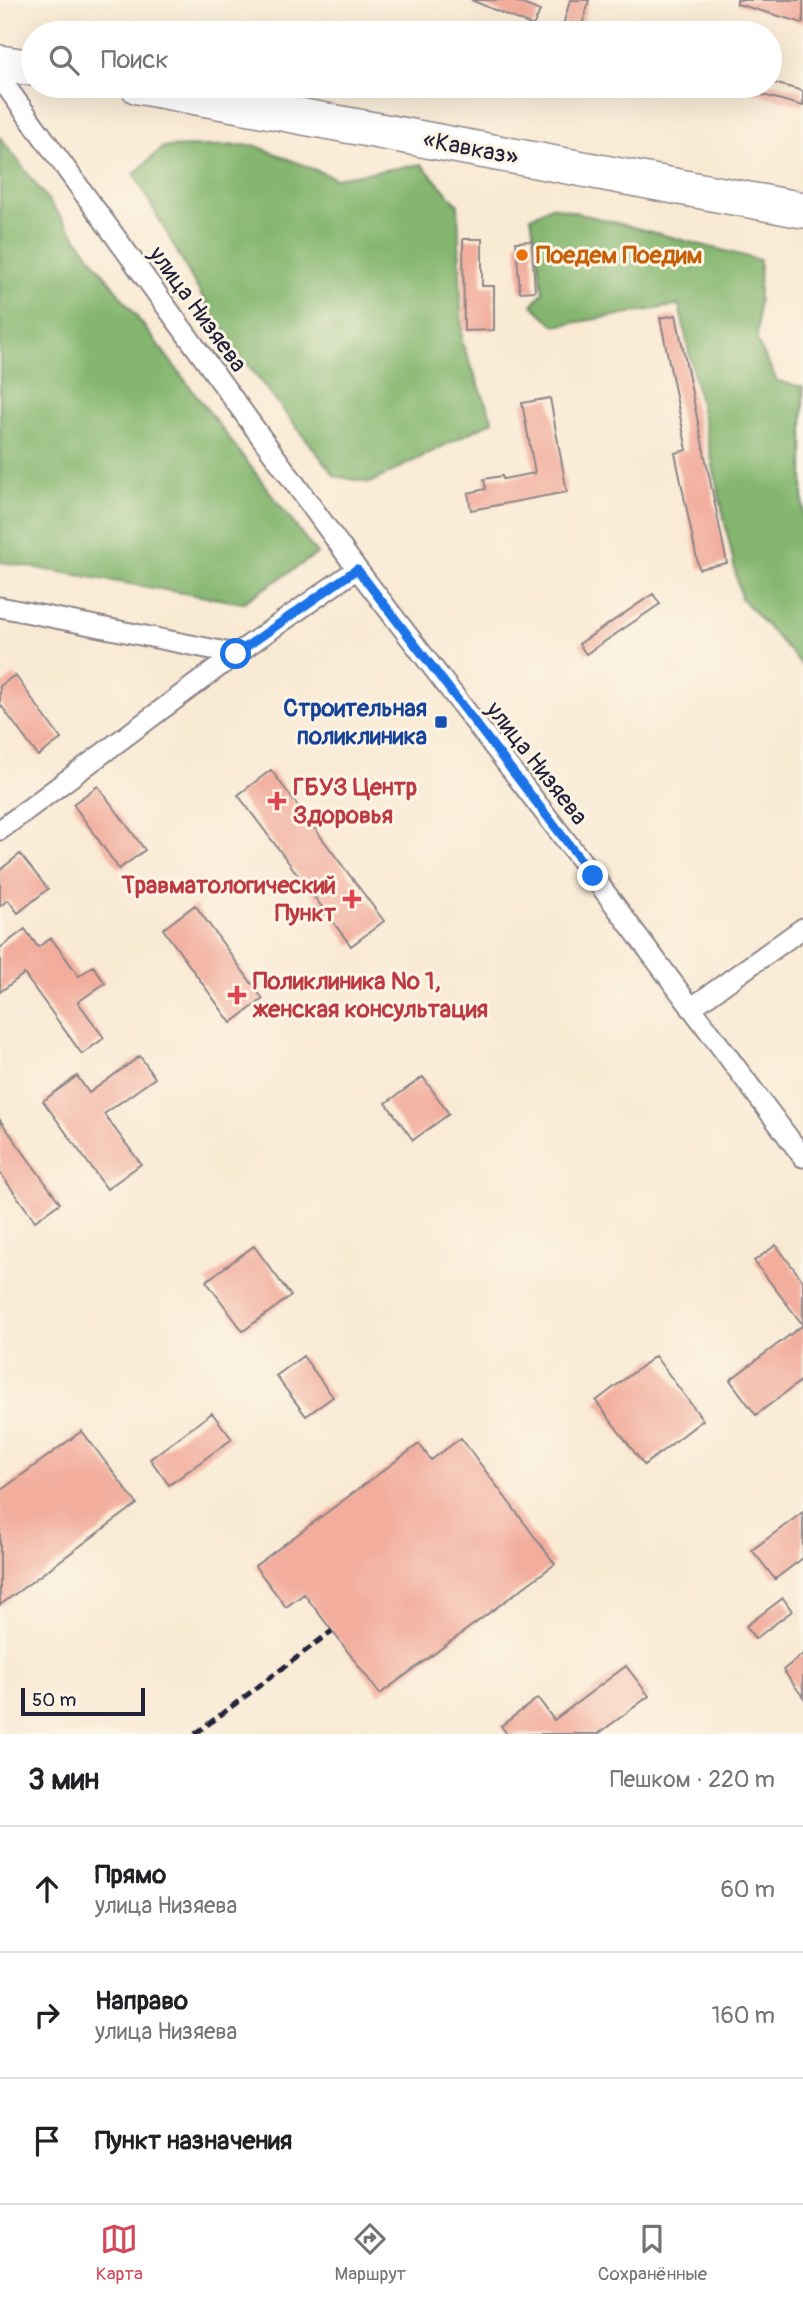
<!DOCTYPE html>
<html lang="ru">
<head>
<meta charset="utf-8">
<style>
	:root { --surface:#fff; --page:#f6f6f6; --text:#202124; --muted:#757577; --line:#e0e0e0; --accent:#d1495b }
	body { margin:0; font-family:Pangolin,sans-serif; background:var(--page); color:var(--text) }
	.scale { position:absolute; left:21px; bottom:18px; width:124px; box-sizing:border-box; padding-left:7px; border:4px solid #22223b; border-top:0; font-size:19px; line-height:24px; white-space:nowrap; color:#22223b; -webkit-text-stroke:5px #fcf5e5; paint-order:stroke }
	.stop { position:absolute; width:21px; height:21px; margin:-16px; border:5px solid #1a73e8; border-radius:50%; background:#fff }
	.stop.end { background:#1a73e8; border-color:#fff; box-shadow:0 2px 7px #0008 }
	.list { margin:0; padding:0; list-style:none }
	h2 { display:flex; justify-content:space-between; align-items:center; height:91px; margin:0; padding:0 28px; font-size:30px }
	h2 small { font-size:23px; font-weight:400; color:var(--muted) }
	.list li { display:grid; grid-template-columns:46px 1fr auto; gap:21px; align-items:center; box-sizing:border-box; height:126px; padding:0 28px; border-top:2px solid var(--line) }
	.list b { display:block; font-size:26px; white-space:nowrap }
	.list p { margin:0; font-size:23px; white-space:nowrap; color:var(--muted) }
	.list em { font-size:23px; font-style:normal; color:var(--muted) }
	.icon { flex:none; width:38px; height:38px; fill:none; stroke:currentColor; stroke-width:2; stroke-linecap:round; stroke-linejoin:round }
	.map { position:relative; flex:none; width:803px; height:1734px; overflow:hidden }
	.search { position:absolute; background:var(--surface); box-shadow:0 7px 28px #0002; left:21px; right:21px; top:21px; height:77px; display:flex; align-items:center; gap:18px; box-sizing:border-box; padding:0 24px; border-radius:38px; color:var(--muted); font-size:26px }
	.sheet { height:469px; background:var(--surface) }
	nav { display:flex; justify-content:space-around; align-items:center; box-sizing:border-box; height:98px; border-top:2px solid var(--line); background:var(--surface); font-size:19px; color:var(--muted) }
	nav a { display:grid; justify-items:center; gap:4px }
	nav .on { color:var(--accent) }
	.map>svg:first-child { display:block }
	.forest { fill:#84b66f; stroke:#536c55; stroke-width:2 }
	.building { fill:#f2ad9d }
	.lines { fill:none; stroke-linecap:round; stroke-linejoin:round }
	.street-casing { stroke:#8e8688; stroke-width:23 }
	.highway-casing { stroke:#8e8688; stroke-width:38 }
	.street { stroke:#fff; stroke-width:19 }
	.highway { stroke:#fff; stroke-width:35 }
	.rail { stroke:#22223b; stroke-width:5; stroke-dasharray:10 5; stroke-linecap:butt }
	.route { stroke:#1a73e8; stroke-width:9 }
	.food-dot { fill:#e8710a; stroke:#fcf5e5; stroke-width:2.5 }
	.transit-dot { fill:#1a4fb4; stroke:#fcf5e5; stroke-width:2.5 }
	.health-dot { fill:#e0444e; stroke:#fcf5e5; stroke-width:2.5 }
	.labels { text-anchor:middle; stroke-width:6; stroke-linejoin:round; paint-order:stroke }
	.street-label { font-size:24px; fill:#22223b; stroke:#fcf5e5 }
	.food-label { font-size:24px; font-weight:bold; fill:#c56008; stroke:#fcf5e5; text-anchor:start }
	.transit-label { font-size:24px; font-weight:bold; fill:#164399; stroke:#fcf5e5; text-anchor:end }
	.health-label { font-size:24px; font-weight:bold; fill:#be3a42; stroke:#fcf5e5; text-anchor:start }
</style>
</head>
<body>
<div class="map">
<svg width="803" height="1734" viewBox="0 0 803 1734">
	<rect width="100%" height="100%" fill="#fcf5e5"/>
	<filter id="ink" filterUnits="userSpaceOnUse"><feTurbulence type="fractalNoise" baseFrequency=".0143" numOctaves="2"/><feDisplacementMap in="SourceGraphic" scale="14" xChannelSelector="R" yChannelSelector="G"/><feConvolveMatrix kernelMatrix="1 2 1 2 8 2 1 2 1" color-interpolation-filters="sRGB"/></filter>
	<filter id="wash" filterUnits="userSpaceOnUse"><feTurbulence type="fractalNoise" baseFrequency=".00686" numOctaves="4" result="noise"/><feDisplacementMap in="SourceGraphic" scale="28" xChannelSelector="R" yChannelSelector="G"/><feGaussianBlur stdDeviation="1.57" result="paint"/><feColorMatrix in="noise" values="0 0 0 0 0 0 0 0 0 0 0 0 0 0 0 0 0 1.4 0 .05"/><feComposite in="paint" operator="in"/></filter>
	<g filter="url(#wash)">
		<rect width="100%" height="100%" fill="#f9ead4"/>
		<!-- forest -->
		<path class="forest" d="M 0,137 L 317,554 L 242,603 L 0,562 Z
			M 254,145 L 335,178 L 421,164 L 458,205 L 462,342 L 493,421 L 370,483 L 335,476 L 221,331 L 134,174 L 163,147 Z
			M 551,206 L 760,260 L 757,341 L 777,381 L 803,387 L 803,666 L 741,598 L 679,305 L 555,326 L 532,305 L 543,292 L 531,217 Z"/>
		<g id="blocks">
			<!-- building -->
			<path class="building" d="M 471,0 L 513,0 L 540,11 L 533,26 Z
				M 570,0 L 589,0 L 580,33 L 562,29 Z
				M 737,0 L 803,0 L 803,23 L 737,4 Z
				M 770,82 L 803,91 L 803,106 L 745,90 L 745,86 L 770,86 Z
				M 463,239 L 482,239 L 482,286 L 494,286 L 494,330 L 464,331 Z
				M 532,241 L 535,291 L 520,292 L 516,242 Z
				M 676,315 L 727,563 L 699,569 L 675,453 L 687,450 L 660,318 Z
				M 550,398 L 567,492 L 471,510 L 468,493 L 486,489 L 484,479 L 502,476 L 503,479 L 535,473 L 522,403 Z
				M 653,594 L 660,604 L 586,654 L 579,644 Z
				M 15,675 L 61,739 L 38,756 L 0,704 L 0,686 Z
				M 271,770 L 384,921 L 351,946 L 238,795 Z
				M 98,786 L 145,850 L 119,869 L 73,804 Z
				M 20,854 L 48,889 L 18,913 L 8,900 L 0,906 L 0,870 Z
				M 195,905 L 263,999 L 231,1023 L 163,929 Z
				M 25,929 L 38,947 L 51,938 L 79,976 L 93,966 L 105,983 L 78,1002 L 104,1038 L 82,1054 L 24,974 L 0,992 L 0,948 Z
				M 140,1056 L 155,1078 L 104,1114 L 141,1164 L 107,1189 L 43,1101 L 77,1076 L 89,1093 Z
				M 423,1077 L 449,1114 L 413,1140 L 386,1103 Z
				M 0,1120 L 60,1203 L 35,1221 L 0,1173 Z
				M 776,1245 L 803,1281 L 803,1325 L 754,1261 Z
				M 254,1246 L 291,1296 L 243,1331 L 206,1281 Z
				M 803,1325 L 803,1379 L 756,1415 L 730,1380 Z
				M 303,1356 L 333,1397 L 306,1416 L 276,1376 Z
				M 655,1356 L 703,1420 L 644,1465 L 596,1401 Z
				M 212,1413 L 232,1439 L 169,1485 L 150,1459 Z
				M 82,1431 L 137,1504 L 0,1605 L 0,1491 Z
				M 461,1438 L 555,1564 L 380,1694 L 304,1594 L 286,1607 L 255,1566 L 419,1444 L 431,1460 Z
				M 803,1512 L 803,1558 L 775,1579 L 752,1550 Z
				M 783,1598 L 792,1611 L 755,1639 L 746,1626 Z
				M 803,1654 L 803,1697 L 783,1670 Z
				M 626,1666 L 649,1696 L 598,1734 L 507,1734 L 501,1726 L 538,1698 L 554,1720 Z"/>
		</g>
	</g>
	<g filter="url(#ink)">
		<use href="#blocks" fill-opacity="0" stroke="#8e8688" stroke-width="2"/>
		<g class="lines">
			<!-- street casing -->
			<g class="street-casing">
				<path id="street" d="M 0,78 L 357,569 L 593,876 L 803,1157
					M 0,607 L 236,654
					M 0,830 L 236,654 L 357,569
					M 691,1008 L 803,928"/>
			</g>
			<!-- highway casing -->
			<g class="highway-casing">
				<path id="highway" d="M 0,63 L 33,68
					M 138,86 L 803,210"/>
			</g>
			<!-- street -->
			<use href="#street" class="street"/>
			<!-- highway -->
			<use href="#highway" class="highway"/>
			<!-- rail -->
			<path class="rail" d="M 195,1734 L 332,1631"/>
		</g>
	</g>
	<g class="lines" filter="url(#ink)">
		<!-- route -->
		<path class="route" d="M 236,654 L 357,569 L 593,876"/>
	</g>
	<!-- markers -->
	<circle class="food-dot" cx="522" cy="255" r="7"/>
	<rect class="transit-dot" x="434" y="715" width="14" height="14" rx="3.5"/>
	<g class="health-dot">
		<path d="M273.5 790.5h7v7h7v7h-7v7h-7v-7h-7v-7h7z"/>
		<path d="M348.5 888.5h7v7h7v7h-7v7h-7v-7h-7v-7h7z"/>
		<path d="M233.5 984.5h7v7h7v7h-7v7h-7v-7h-7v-7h7z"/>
	</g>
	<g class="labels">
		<!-- street labels -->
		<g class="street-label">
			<text transform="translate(471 148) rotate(11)" y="8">«Кавказ»</text>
			<text transform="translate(198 309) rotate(54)" y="8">улица Низяева</text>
			<text transform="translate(537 763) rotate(52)" y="8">улица Низяева</text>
		</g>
		<!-- food labels -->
		<g class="food-label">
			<text x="536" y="263">Поедем Поедим</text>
		</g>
		<!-- transit labels -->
		<g class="transit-label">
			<text x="427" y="716">Строительная<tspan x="427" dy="28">поликлиника</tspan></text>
		</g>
		<!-- health labels -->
		<g class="health-label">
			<text x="293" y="795">ГБУЗ Центр<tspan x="293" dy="28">Здоровья</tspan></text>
			<text x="336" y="893" text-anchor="end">Травматологический<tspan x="336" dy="28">Пункт</tspan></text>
			<text x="253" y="989">Поликлиника № 1,<tspan x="253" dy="28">женская консультация</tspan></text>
		</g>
	</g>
</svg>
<div class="scale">50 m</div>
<div class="stop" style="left:236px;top:654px"></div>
<div class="stop end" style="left:593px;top:876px"></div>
<div class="search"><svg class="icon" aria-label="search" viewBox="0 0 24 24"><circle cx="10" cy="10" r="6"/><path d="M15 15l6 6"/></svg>Поиск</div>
</div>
<section class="sheet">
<h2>3 мин<small>Пешком · 220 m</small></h2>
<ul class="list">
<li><svg class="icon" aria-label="ahead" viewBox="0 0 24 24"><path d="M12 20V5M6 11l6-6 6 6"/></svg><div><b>Прямо</b><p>улица Низяева</p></div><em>60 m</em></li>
<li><svg class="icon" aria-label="right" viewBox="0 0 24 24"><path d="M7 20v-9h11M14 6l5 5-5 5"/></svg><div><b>Направо</b><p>улица Низяева</p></div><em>160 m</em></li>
<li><svg class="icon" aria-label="arrive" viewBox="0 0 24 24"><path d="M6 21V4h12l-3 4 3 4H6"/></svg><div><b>Пункт назначения</b></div></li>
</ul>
</section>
<nav>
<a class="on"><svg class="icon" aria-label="map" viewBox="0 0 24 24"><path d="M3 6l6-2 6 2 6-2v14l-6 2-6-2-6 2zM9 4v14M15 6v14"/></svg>Карта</a>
<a><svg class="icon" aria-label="directions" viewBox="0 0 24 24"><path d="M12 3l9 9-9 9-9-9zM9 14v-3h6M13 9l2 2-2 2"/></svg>Маршрут</a>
<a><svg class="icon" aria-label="saved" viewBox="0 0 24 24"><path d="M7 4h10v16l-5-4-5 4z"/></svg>Сохранённые</a>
</nav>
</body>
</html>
